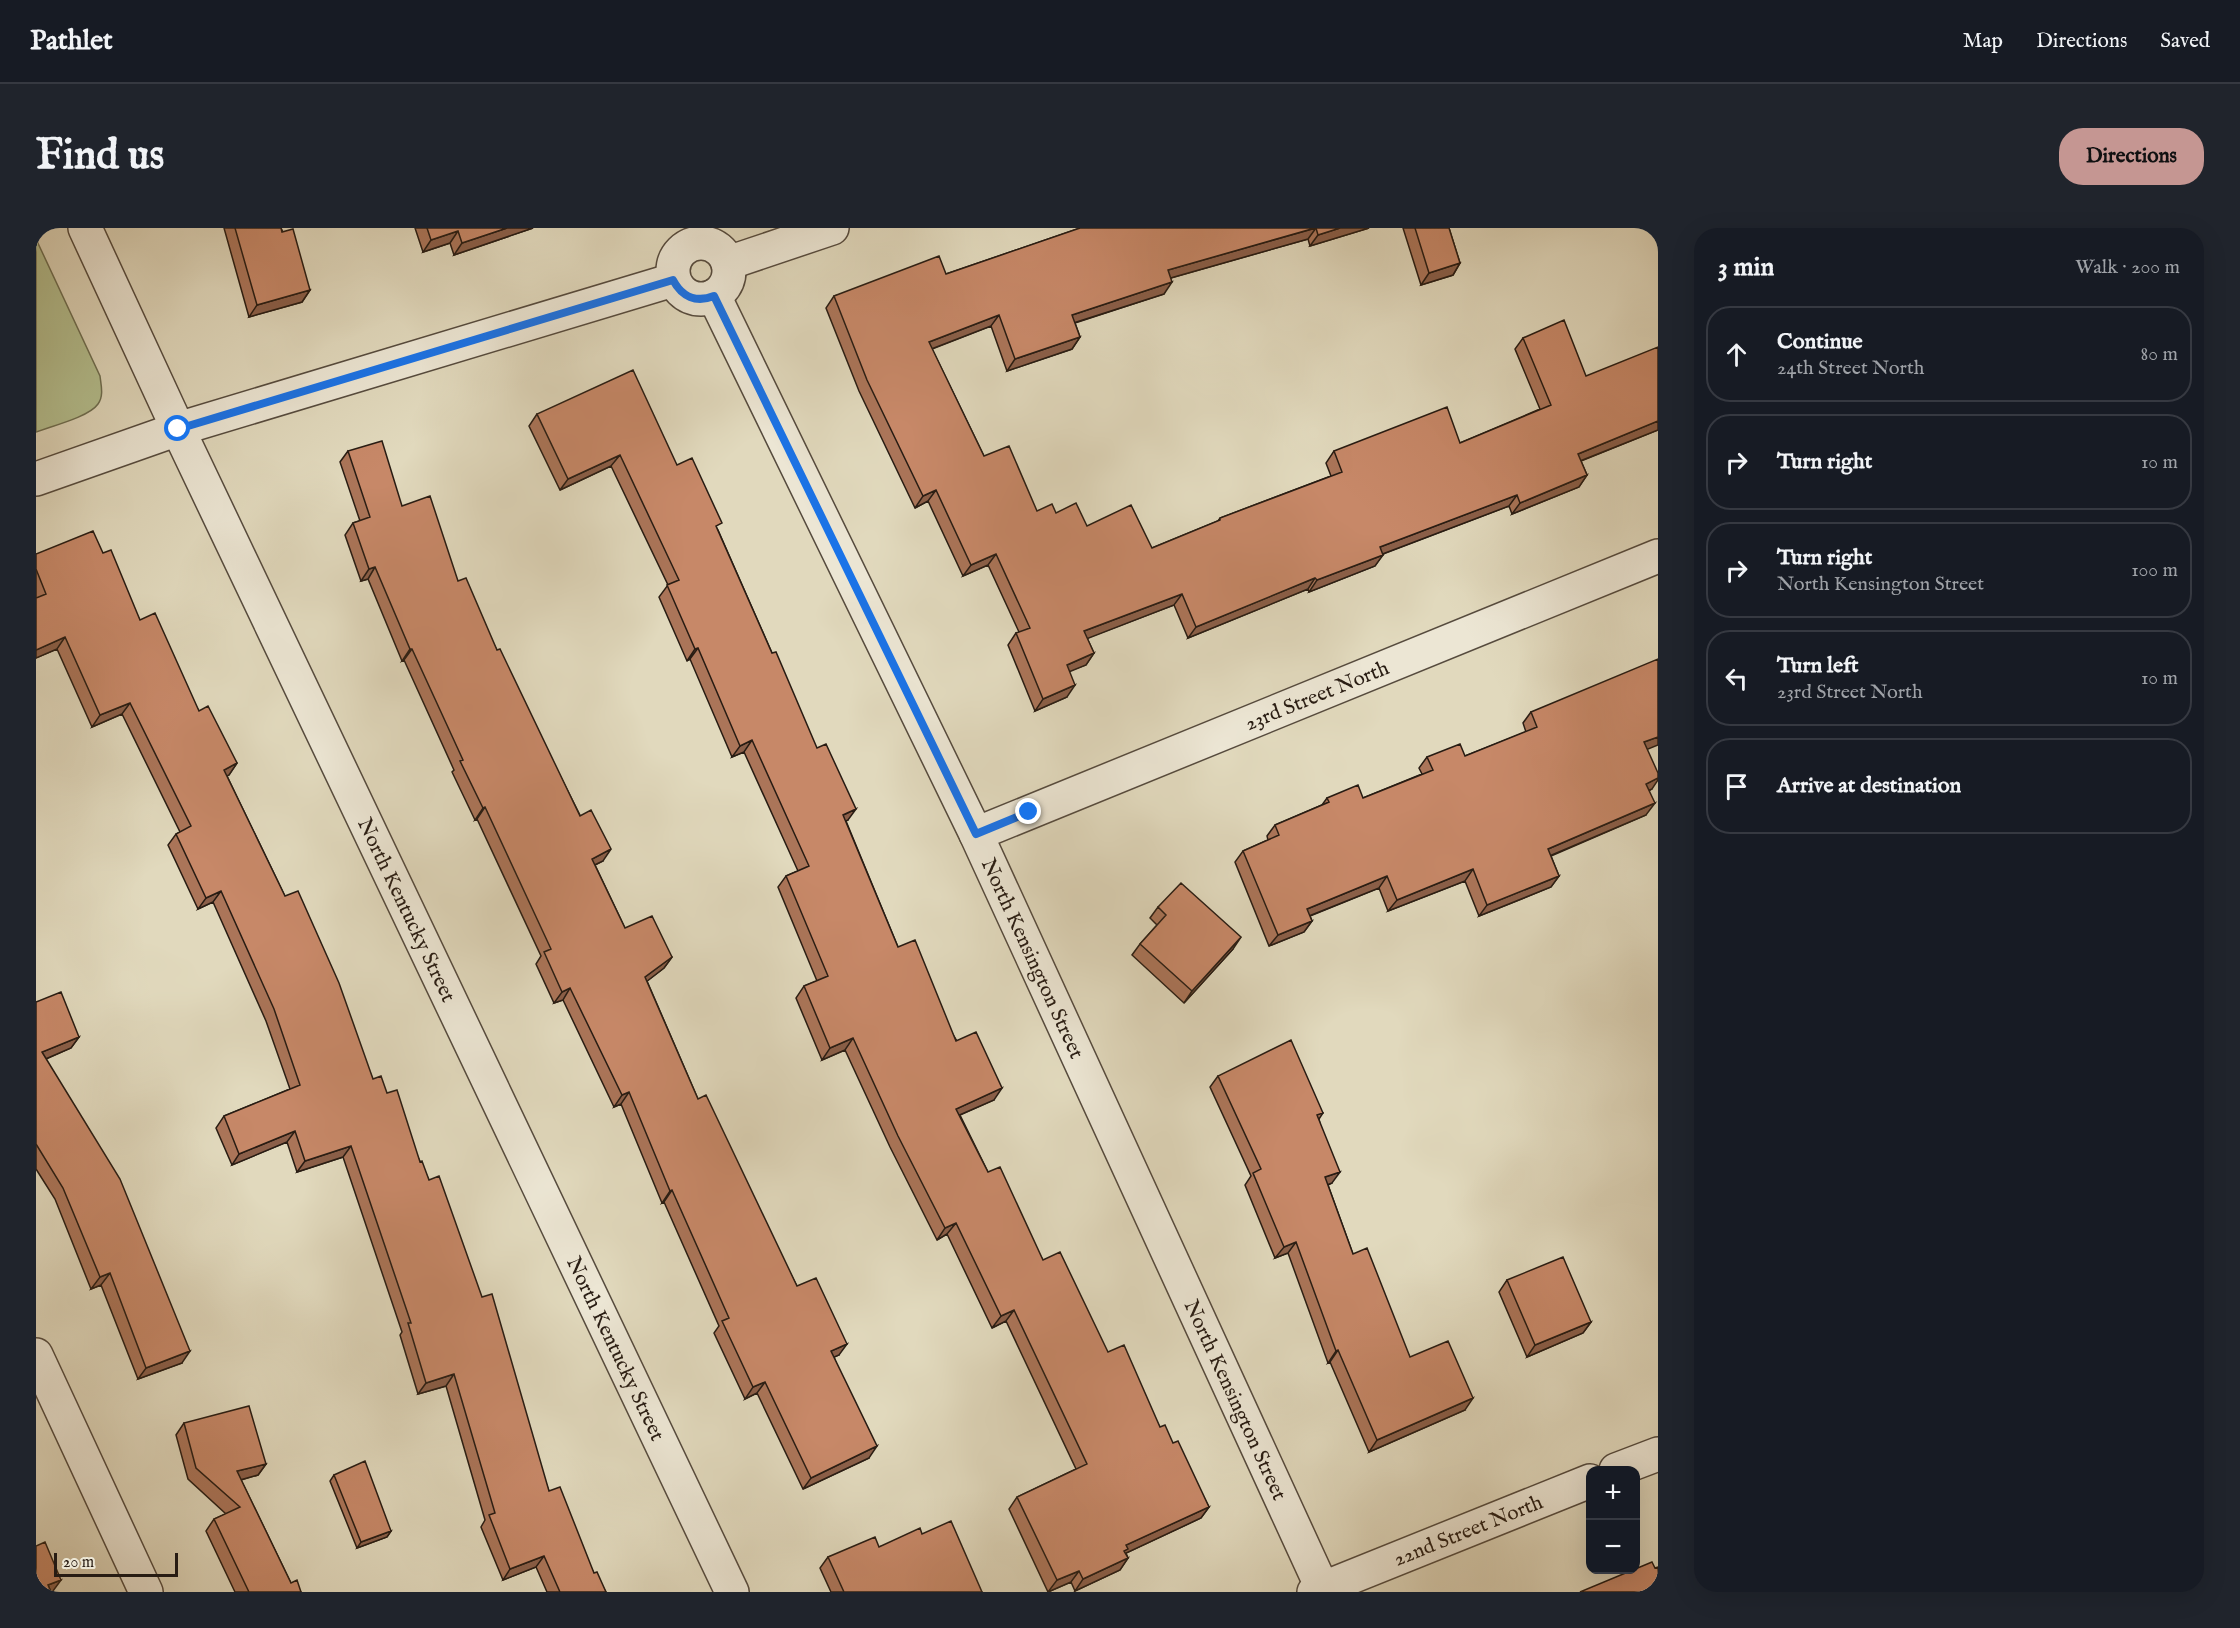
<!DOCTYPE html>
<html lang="en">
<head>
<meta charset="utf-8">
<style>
	:root { --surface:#171b24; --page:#20242c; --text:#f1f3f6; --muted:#9ea1a6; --line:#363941; --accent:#c59692 }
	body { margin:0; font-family:"IM FELL English",serif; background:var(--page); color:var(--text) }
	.controls { position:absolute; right:18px; bottom:18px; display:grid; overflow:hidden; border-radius:12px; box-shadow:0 6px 24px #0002 }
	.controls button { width:54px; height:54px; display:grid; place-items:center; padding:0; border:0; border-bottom:2px solid var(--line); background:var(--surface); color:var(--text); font:30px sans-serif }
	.scale { position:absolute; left:18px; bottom:15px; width:124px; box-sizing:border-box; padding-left:6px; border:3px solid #281c13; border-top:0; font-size:16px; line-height:21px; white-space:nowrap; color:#281c13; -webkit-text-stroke:4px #ece6d4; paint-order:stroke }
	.stop { position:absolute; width:18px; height:18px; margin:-14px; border:4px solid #1a73e8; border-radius:50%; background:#fff }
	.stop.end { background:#1a73e8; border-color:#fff; box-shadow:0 2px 6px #0008 }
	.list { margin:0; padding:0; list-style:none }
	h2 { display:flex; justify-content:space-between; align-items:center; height:78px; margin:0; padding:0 24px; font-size:26px }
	h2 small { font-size:20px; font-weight:400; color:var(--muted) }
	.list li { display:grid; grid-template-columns:39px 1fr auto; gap:18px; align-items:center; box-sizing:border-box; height:96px; margin:0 12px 12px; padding:0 12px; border:2px solid var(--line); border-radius:24px }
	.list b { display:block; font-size:22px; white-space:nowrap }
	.list p { margin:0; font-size:20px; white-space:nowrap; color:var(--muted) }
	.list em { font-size:20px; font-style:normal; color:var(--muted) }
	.icon { flex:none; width:33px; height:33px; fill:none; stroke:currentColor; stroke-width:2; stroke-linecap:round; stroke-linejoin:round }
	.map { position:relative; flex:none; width:1622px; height:1364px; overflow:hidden; border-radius:24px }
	header { display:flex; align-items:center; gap:36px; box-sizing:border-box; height:84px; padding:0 30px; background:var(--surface); border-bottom:2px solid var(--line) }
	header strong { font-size:28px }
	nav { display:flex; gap:33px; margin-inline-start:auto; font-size:21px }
	.intro { display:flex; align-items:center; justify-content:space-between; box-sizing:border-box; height:144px; padding:0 36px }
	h1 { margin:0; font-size:42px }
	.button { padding:15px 27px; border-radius:24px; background:var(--accent); color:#111; font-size:21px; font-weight:700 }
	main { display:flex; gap:36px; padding:0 36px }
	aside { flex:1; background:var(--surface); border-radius:24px; box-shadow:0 6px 24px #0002 }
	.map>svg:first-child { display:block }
	.green { fill:#b4bf8f; stroke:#6e6e51; stroke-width:1.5 }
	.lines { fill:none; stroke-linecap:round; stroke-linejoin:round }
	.minor-casing { stroke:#564b3e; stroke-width:36 }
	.minor { stroke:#ece6d4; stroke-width:33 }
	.wall { fill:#ab7559; stroke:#281c13; stroke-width:1.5 }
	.shaded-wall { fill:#8b5f49; stroke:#281c13; stroke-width:1.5 }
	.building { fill:#c78868; stroke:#281c13; stroke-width:1.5 }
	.route { stroke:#1a73e8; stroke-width:8 }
	.labels { text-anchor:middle; stroke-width:4.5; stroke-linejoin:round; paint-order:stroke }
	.street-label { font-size:21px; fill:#281c13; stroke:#ece6d4 }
</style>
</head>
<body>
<header>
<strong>Pathlet</strong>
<nav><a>Map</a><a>Directions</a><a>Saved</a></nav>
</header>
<div class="intro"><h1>Find us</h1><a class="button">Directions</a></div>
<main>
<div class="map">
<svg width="1622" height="1364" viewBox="0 0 1622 1364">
	<rect width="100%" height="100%" fill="#e1d9bd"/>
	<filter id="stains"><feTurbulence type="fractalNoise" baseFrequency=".00333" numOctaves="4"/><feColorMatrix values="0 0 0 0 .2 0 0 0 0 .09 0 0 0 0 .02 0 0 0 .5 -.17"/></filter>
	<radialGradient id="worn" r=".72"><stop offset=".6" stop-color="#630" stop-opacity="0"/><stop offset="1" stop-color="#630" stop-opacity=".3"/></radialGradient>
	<!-- green -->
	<path class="green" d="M 0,11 L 64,148 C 65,157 68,168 62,176 C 53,189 16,198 0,204 Z"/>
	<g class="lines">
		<!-- minor casing -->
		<g class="minor-casing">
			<g id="minor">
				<path id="s1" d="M 49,0 L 142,201 L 696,1364"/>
				<circle cx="665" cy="43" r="28"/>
				<path d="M 692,35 L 796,0"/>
				<path id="s2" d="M 678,68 L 940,606 L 1288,1364"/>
				<path d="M 0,251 L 142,201 L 637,52"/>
				<path id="s3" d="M 940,606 L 1622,328"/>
				<path d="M 0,1127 L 110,1364"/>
				<path d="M 1580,1242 L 1622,1226"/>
				<path id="s4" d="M 1278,1364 L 1554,1253"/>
			</g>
		</g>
		<!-- minor -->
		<use href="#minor" class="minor"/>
	</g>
	<!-- wall -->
	<path class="wall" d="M 188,0 L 245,0 L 274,62 L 266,74 L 213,89 Z
		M 379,0 L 497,0 L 418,27 L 414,15 L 387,24 Z
		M 1044,0 L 1333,0 L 1274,18 L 1272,11 L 1135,50 L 1128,66 L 1039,95 L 1044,109 L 1036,121 L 971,143 L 955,98 L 896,121 L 948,228 L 1001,283 L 1020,285 L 1051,298 L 1116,320 L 1182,293 L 1184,290 L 1295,248 L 1290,235 L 1298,223 L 1424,215 L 1504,181 L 1479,121 L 1487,110 L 1550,148 L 1622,202 L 1545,233 L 1551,247 L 1543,259 L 1476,286 L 1473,278 L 1347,326 L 1339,338 L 1273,364 L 1272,361 L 1152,410 L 1138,377 L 1051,410 L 1058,425 L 1050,437 L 1033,443 L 1031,469 L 999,483 L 972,417 L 980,405 L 983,404 L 952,337 L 927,348 L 892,273 L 879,280 L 823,163 L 790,80 L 798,68 L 910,46 Z
		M 1367,0 L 1413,0 L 1424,35 L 1417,47 L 1385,57 Z
		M 501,186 L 641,237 L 682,302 L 736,425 L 812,592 L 810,593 L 862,719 L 958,872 L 924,887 L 952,944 L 1007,1032 L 1124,1199 L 1137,1215 L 1173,1279 L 1165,1290 L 1090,1325 L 1092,1330 L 1084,1342 L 1039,1363 L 1035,1354 L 1012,1364 L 973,1281 L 981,1269 L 1040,1241 L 970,1093 L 956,1100 L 911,1006 L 901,1012 L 854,919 L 809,822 L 786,832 L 760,770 L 768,758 L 781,753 L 742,659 L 750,648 L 762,643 L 708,524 L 696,529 L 654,431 L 651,433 L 623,369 L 632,357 L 575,238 L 524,262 L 493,198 Z
		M 312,223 L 366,278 L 422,353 L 461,422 L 567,633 L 559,637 L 589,700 L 636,729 L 628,740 L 611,753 L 662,871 L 761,1058 L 803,1127 L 798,1129 L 833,1230 L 767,1261 L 721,1165 L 709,1171 L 678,1105 L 683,1098 L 628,974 L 626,975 L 585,876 L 578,879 L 527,772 L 518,775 L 500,736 L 505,728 L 441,591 L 439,592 L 416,544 L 418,542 L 368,432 L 366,433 L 332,351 L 325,353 L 309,307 L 317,295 L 324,293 L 304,234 Z
		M 67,325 L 104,392 L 163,483 L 201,535 L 193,547 L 191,548 L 337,851 L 351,865 L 393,952 L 513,1263 L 558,1345 L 570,1364 L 511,1364 L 500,1339 L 467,1352 L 445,1299 L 449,1292 L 410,1158 L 382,1166 L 364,1107 L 366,1104 L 307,929 L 261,944 L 251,914 L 196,937 L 180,900 L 188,888 L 254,861 L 230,793 L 177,674 L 162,681 L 132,617 L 140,606 L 144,604 L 86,486 L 56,499 L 21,421 L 0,430 L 0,326 Z
		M 1495,484 L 1611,521 L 1616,561 L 1613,563 L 1610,587 L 1515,628 L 1523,648 L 1515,659 L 1443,688 L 1429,653 L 1352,683 L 1343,660 L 1274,688 L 1276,693 L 1268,704 L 1233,718 L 1199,634 L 1207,623 L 1232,612 L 1231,608 L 1239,597 L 1286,577 L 1291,570 L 1327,570 L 1386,546 L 1383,540 L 1391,529 L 1429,528 L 1490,504 L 1487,495 Z
		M 1122,679 L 1197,721 L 1148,775 L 1096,727 L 1104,716 L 1121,697 L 1114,690 Z
		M 0,774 L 43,809 L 35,820 L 10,831 L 146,1135 L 102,1151 L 65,1057 L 55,1061 L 19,971 L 0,941 Z
		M 1182,848 L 1287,885 L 1283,891 L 1296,955 L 1292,957 L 1317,1026 L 1374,1129 L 1429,1182 L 1333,1224 L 1294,1134 L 1292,1135 L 1252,1025 L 1239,1030 L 1209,957 L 1215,948 L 1174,859 Z
		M 1471,1052 L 1555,1094 L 1547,1105 L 1491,1129 L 1463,1064 Z
		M 148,1195 L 230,1236 L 222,1247 L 205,1252 L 255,1355 L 265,1364 L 199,1364 L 170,1303 L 178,1291 L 190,1286 L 152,1251 L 140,1207 Z
		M 298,1247 L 355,1303 L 351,1309 L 321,1320 L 294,1253 Z
		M 886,1306 L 946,1364 L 795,1364 L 784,1340 L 792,1329 L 843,1319 Z"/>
	<!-- shaded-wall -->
	<path class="shaded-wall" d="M 471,0 L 497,0 L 418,27 L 426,15 Z
		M 1280,0 L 1272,11 L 1124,53 L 1132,42 Z
		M 1304,0 L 1333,0 L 1274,18 L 1282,7 Z
		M 422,3 L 414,15 L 387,24 L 395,12 Z
		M 1424,35 L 1417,47 L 1385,57 L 1393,45 Z
		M 1136,54 L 1128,66 L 1028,98 L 1036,87 Z
		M 274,62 L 266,74 L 213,89 L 221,77 Z
		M 963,87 L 955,98 L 885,125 L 893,114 Z
		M 1044,109 L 1036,121 L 971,143 L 979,131 Z
		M 1622,193 L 1622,202 L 1534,237 L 1542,226 Z
		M 584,227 L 575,238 L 524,262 L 532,251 Z
		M 1551,247 L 1543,259 L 1476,286 L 1484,275 Z
		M 900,262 L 892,273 L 879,280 L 887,268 Z
		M 1481,267 L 1473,278 L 1336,330 L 1344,319 Z
		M 960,326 L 952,337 L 927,348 L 935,337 Z
		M 1347,327 L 1339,338 L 1273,364 L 1281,352 Z
		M 339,339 L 332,351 L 325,353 L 333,341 Z
		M 1279,350 L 1272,361 L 1152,410 L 1160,399 Z
		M 1146,366 L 1138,377 L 1040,415 L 1048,403 Z
		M 29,409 L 21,421 L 0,430 L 0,422 Z
		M 662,420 L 654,431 L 651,433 L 659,421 Z
		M 374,421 L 376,421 L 368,432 L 366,433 Z
		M 1058,425 L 1050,437 L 1023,448 L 1031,437 Z
		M 1039,457 L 1031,469 L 999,483 L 1007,471 Z
		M 94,475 L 86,486 L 56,499 L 64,487 Z
		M 1622,509 L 1622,517 L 1600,526 L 1608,514 Z
		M 716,512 L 708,524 L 696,529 L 704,518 Z
		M 201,535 L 193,547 L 180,553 L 188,542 Z
		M 1622,550 L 1622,552 L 1616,561 L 1602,567 L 1610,556 Z
		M 1619,575 L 1610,587 L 1504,632 L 1512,621 Z
		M 449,579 L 441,591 L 439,592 L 447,580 Z
		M 820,581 L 812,592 L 799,598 L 807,587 Z
		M 575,621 L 567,633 L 548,642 L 556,631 Z
		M 1437,641 L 1429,653 L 1352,683 L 1361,672 Z
		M 1351,648 L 1343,660 L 1263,692 L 1271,681 Z
		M 1523,648 L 1515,659 L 1443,688 L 1451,677 Z
		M 185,663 L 177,674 L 162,681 L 170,670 Z
		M 1276,693 L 1268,704 L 1233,718 L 1242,707 Z
		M 1205,709 L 1197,721 L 1148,775 L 1156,763 Z
		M 636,729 L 628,740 L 601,761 L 609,749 Z
		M 534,760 L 527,772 L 518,775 L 526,764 Z
		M 43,809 L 35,820 L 0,835 L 6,824 Z
		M 817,810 L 809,822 L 786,832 L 794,820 Z
		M 966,860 L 958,872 L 912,892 L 920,881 Z
		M 593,864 L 585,876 L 578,879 L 586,867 Z
		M 259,903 L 251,914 L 196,937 L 203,926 Z
		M 315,918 L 307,929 L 261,944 L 269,933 Z
		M 1304,944 L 1296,955 L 1281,961 L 1289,949 Z
		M 636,962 L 628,974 L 626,975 L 634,963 Z
		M 920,995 L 911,1006 L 901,1012 L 909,1000 Z
		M 1260,1014 L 1252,1025 L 1239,1030 L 1248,1019 Z
		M 74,1045 L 65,1057 L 55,1061 L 64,1049 Z
		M 978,1082 L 970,1093 L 956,1100 L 965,1088 Z
		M 1555,1094 L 1547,1105 L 1491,1129 L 1499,1117 Z
		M 811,1116 L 803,1127 L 787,1134 L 795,1123 Z
		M 1302,1122 L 1294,1134 L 1292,1135 L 1300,1123 Z
		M 154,1123 L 146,1135 L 102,1151 L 110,1140 Z
		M 418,1146 L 410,1158 L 382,1166 L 390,1155 Z
		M 729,1154 L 721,1165 L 709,1171 L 717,1159 Z
		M 1437,1170 L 1429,1182 L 1333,1224 L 1341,1212 Z
		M 841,1218 L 833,1230 L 767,1261 L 775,1250 Z
		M 230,1236 L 222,1247 L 193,1255 L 201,1243 Z
		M 1173,1279 L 1165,1290 L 1090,1325 L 1084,1333 L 1090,1317 Z
		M 355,1303 L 351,1309 L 321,1320 L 325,1314 Z
		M 508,1328 L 500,1339 L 467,1352 L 474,1341 Z
		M 1092,1330 L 1084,1342 L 1039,1363 L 1047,1351 Z
		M 1043,1343 L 1035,1354 L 1012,1364 L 1021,1352 Z
		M 25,1352 L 17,1363 L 15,1364 L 12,1357 Z"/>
	<!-- building -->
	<path class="building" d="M 199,0 L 245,0 L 246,4 L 257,1 L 274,62 L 221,77 Z
		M 391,0 L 471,0 L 426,15 L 422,3 L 395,12 Z
		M 1044,0 L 1279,0 L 1132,42 L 1136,54 L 1036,87 L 1044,109 L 979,131 L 963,87 L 893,114 L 948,228 L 973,218 L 1001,283 L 1016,276 L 1020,285 L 1040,275 L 1051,298 L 1095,277 L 1116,320 L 1184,292 L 1184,290 L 1306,244 L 1298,223 L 1411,179 L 1424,215 L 1515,177 L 1487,110 L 1528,92 L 1550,148 L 1622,119 L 1622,193 L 1542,226 L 1551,247 L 1484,275 L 1481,267 L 1344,319 L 1347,327 L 1281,352 L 1279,350 L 1160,399 L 1146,366 L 1048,403 L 1058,425 L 1031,437 L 1039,457 L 1007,471 L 980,405 L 994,400 L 960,326 L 935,337 L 900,262 L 887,268 L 831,152 L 798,68 L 903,28 L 910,46 Z
		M 1280,0 L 1304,0 L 1282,7 Z
		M 1379,0 L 1413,0 L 1424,35 L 1393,45 Z
		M 597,142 L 641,237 L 656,230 L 686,295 L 680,298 L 736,425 L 740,424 L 781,520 L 790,516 L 820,581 L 807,587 L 862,719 L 879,712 L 920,813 L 940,804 L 966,860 L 920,881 L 952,944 L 964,939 L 1007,1032 L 1024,1024 L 1072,1124 L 1088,1117 L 1124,1199 L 1129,1197 L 1137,1215 L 1142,1213 L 1173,1279 L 1090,1317 L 1092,1321 L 1088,1323 L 1092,1330 L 1047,1351 L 1043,1343 L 1021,1352 L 981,1269 L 1051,1236 L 978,1082 L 965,1088 L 920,995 L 909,1000 L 862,908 L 817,810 L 794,820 L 768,758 L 792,748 L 750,648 L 773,638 L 716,512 L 704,518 L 662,420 L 659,421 L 631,357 L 643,352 L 584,227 L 532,251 L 501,186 Z
		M 346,213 L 366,278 L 394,268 L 422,353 L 430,350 L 461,422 L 464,421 L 544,588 L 555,582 L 575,621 L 556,631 L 589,700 L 616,688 L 636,729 L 609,749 L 662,871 L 670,867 L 761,1058 L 780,1050 L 811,1116 L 795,1123 L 841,1218 L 775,1250 L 729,1154 L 717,1159 L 686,1093 L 693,1090 L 636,962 L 634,963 L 593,864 L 586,867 L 534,760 L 526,764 L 508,724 L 515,721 L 449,579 L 447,580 L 424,533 L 427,532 L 376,421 L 374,421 L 339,339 L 333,341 L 317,295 L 334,289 L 312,223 Z
		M 57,303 L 67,325 L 75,322 L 104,392 L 119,385 L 163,483 L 172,478 L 201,535 L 188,542 L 249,668 L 262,663 L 303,755 L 337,851 L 345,848 L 351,865 L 361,862 L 384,934 L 386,933 L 393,952 L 403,948 L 446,1069 L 456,1066 L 513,1263 L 524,1259 L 558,1345 L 561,1344 L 570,1364 L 524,1364 L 508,1328 L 474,1341 L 453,1287 L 459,1285 L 418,1146 L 390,1155 L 372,1095 L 375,1095 L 315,918 L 269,933 L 259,903 L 203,926 L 188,888 L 264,857 L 238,781 L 185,663 L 170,670 L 140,606 L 155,598 L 94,475 L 64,487 L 29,409 L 0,422 L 0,370 L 10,366 L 0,341 L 0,326 Z
		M 1622,431 L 1622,509 L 1608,514 L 1622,545 L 1622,550 L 1610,556 L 1619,575 L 1512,621 L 1523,648 L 1451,677 L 1437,641 L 1361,672 L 1351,648 L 1271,681 L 1276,693 L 1242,707 L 1207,623 L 1243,607 L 1239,597 L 1293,574 L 1291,570 L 1322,557 L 1327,570 L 1397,542 L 1391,529 L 1424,516 L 1429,528 L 1501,499 L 1495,484 Z
		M 1145,655 L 1205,709 L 1156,763 L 1104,716 L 1130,687 L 1122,679 Z
		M 25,764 L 43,809 L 6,824 L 84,951 L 154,1123 L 110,1140 L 74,1045 L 64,1049 L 27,960 L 0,916 L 0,774 Z
		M 1255,812 L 1287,885 L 1281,887 L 1304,944 L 1289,949 L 1317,1026 L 1331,1020 L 1374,1129 L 1412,1113 L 1437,1170 L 1341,1212 L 1302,1122 L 1300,1123 L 1260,1014 L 1248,1019 L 1217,945 L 1225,941 L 1182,848 Z
		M 1527,1029 L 1555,1094 L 1499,1117 L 1471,1052 Z
		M 213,1178 L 230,1236 L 201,1243 L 255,1355 L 261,1352 L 265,1364 L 213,1364 L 178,1291 L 204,1279 L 160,1240 L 148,1195 Z
		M 329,1233 L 355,1303 L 325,1314 L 298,1247 Z
		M 915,1293 L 946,1364 L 808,1364 L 792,1329 L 839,1309 L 843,1319 L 884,1300 L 886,1306 Z
		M 9,1314 L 25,1352 L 12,1357 L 15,1364 L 0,1364 L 0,1318 Z
		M 1616,1334 L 1619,1340 L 1622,1339 L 1622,1364 L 1544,1364 Z"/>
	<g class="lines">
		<!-- route -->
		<path class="route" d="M 142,201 L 637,52 C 646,69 660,75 678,68 L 940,606 L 993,584"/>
	</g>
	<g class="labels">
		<!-- street labels -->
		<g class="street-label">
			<text dy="7" stroke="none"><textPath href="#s3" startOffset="368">23rd Street North</textPath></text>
			<text dy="7" stroke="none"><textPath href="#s1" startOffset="754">North Kentucky Street</textPath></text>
			<text dy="7" stroke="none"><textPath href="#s2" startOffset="735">North Kensington Street</textPath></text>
			<text dy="7" stroke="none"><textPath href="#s1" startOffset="1240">North Kentucky Street</textPath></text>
			<text dy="7" stroke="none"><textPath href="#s2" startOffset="1221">North Kensington Street</textPath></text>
			<text dy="7" stroke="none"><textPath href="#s4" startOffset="166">22nd Street North</textPath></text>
		</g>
	</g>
	<rect width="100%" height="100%" filter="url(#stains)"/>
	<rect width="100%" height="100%" fill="url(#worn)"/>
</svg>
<div class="controls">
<button>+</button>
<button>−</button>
</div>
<div class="scale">20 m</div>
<div class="stop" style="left:142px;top:201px"></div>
<div class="stop end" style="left:993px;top:584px"></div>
</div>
<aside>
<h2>3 min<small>Walk · 200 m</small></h2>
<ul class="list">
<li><svg class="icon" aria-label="ahead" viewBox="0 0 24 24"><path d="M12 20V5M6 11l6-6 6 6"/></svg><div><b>Continue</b><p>24th Street North</p></div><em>80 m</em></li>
<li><svg class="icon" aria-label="right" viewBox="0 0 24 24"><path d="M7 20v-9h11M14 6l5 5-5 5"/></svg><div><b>Turn right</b></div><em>10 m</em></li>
<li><svg class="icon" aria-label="right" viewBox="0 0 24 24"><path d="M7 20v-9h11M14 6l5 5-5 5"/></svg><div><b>Turn right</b><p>North Kensington Street</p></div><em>100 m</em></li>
<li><svg class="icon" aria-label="left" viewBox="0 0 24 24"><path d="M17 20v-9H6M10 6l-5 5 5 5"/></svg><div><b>Turn left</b><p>23rd Street North</p></div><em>10 m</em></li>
<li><svg class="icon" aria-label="arrive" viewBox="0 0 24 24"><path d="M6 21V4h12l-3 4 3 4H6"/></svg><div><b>Arrive at destination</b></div></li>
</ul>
</aside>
</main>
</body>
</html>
